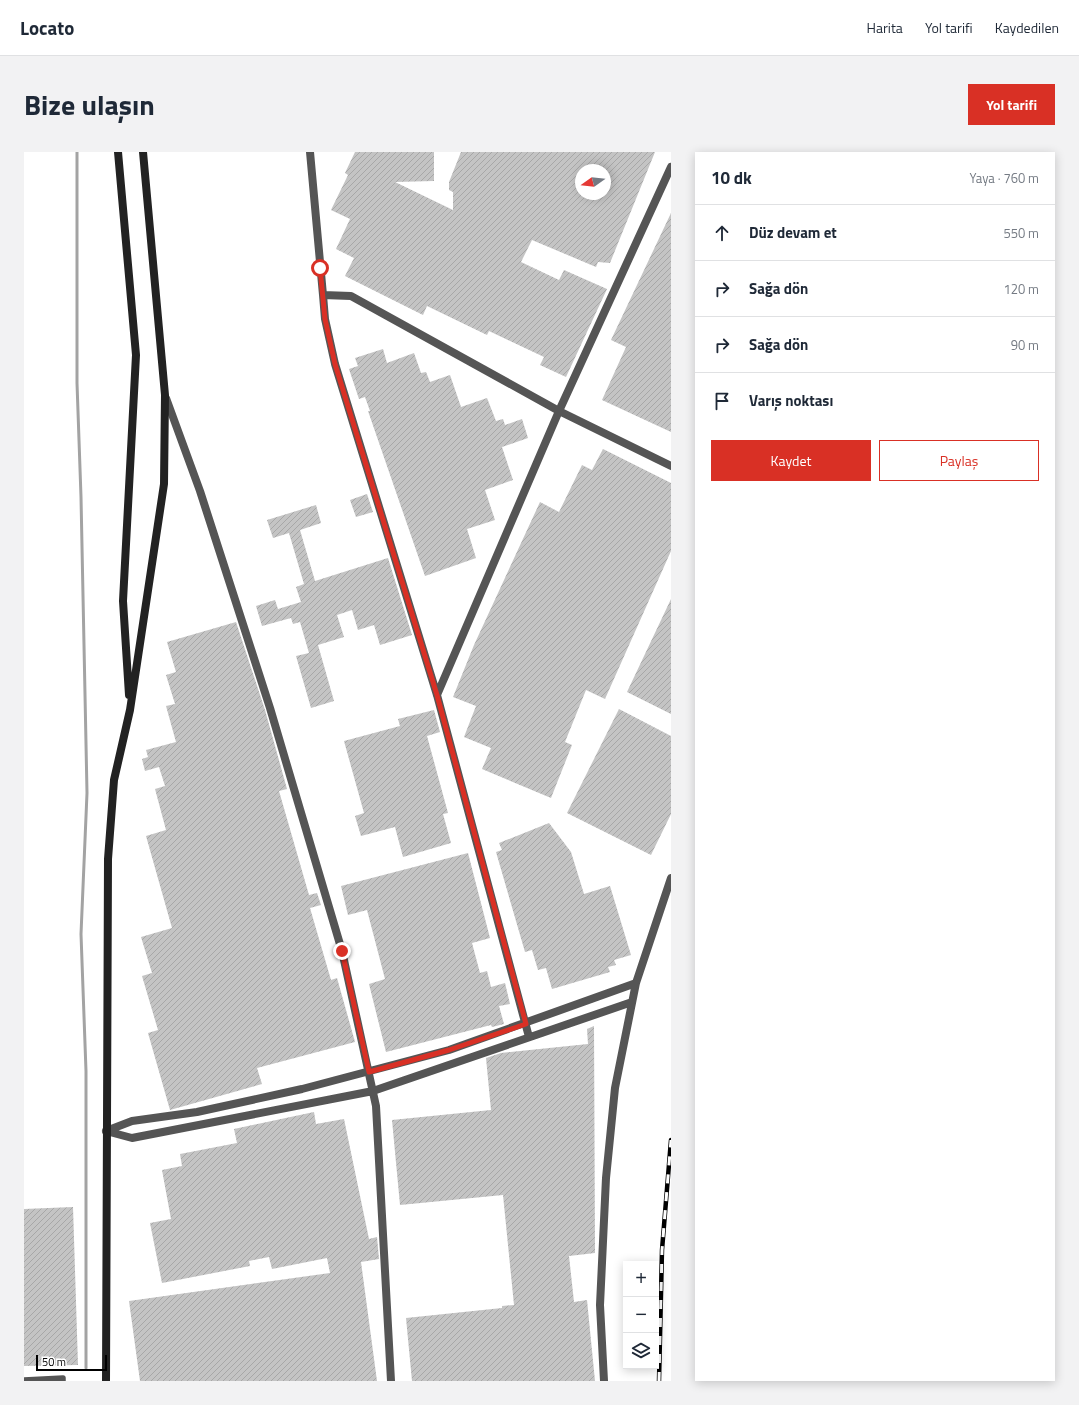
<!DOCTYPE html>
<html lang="tr">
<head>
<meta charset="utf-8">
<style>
	:root { --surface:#fff; --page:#f2f2f3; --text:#1f2937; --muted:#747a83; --line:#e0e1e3; --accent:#d93025 }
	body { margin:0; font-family:"Titillium Web",sans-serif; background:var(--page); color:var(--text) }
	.controls { position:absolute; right:12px; bottom:12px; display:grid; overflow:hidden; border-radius:0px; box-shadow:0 2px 10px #0003 }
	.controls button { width:36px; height:36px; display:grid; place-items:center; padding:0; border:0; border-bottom:1px solid var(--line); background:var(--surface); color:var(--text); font:20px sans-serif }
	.compass { position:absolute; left:551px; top:12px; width:36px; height:36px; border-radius:50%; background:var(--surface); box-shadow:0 2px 10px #0003; rotate:255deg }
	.scale { position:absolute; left:12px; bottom:10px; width:71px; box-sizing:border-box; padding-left:4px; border:2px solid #000; border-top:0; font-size:11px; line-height:14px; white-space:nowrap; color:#000; -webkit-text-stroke:3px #fff; paint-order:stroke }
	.stop { position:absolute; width:12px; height:12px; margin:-9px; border:3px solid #d93025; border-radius:50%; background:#fff }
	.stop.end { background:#d93025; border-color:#fff; box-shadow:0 1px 4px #0008 }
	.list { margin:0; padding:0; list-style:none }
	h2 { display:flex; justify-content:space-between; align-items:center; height:52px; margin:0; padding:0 16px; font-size:17px }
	h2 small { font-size:13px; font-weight:400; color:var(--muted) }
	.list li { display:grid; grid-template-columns:26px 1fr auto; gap:12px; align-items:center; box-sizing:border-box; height:56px; padding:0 16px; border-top:1px solid var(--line) }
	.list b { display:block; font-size:15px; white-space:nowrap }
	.list em { font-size:13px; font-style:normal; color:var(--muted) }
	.actions { display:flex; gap:8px; padding:12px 16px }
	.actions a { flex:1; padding:9px 0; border:1px solid var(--accent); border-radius:0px; text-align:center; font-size:14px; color:var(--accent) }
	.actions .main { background:var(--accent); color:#fff }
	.icon { flex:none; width:22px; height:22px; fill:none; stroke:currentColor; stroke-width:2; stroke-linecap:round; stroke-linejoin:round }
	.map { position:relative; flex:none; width:647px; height:1229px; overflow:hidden; border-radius:0px }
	header { display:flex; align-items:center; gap:24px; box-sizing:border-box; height:56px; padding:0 20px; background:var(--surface); border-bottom:1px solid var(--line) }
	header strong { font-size:19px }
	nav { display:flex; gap:22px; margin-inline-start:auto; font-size:14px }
	.intro { display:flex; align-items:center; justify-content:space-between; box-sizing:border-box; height:96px; padding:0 24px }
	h1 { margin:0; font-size:28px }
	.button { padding:10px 18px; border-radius:0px; background:var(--accent); color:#fff; font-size:14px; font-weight:700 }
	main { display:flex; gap:24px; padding:0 24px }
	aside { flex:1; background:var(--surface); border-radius:0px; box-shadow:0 2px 10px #0003 }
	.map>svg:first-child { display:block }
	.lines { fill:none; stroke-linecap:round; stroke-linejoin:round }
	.stream { stroke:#a3a3a3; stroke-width:3 }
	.building { fill:url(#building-hatch); fill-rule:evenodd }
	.lane { stroke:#555; stroke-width:5.5 }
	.street { stroke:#555; stroke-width:8 }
	.secondary { stroke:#222; stroke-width:8 }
	.rail-casing { stroke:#000; stroke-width:4.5 }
	.rail { stroke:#fff; stroke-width:3; stroke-dasharray:9; stroke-linecap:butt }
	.route { stroke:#d93025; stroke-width:5 }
</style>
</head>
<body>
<header>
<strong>Locato</strong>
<nav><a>Harita</a><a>Yol tarifi</a><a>Kaydedilen</a></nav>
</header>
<div class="intro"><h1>Bize ulaşın</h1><a class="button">Yol tarifi</a></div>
<main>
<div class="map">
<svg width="647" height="1229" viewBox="0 0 647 1229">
	<defs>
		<pattern id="building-hatch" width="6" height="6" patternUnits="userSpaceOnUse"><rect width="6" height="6" fill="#c4c4c4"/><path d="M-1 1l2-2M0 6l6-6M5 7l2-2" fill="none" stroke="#a7a7a7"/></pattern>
	</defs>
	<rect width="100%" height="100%" fill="#fff"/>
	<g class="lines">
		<!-- stream -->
		<path class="stream" d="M 53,0 L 53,231 L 57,345 L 63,641 L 57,782 L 62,919 L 62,1216"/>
	</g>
	<!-- building -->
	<path class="building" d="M 331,0 L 410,0 L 410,29 L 371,30 L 429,58 L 429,40 L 425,38 L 425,30 L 437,0 L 631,0 L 586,111 L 574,110 L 572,115 L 508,88 L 497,110 L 535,128 L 540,118 L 583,137 L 542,225 L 516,213 L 520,205 L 465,179 L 463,183 L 403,154 L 399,163 L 321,124 L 330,106 L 312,97 L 326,67 L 307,58 L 324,23 L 321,21 ZM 557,18 L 581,18 L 581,42 L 557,42 Z
		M 647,61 L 647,280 L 578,248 L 602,195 L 587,188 Z
		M 359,197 L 363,211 L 390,201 L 397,221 L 402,220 L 406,230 L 426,223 L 437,255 L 463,246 L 472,269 L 479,267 L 481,273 L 498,267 L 504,286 L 478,295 L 489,328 L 461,338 L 471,368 L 443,377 L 452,406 L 401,424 L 344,259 L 346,259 L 341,245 L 335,247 L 325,217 L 334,214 L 331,206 Z
		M 579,297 L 647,331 L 647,399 L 581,547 L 562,538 L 541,590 L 548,593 L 527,646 L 458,617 L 467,596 L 440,585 L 452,554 L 429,545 L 450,493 L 516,350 L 535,360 L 558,313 L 568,318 Z
		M 343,342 L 349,360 L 332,365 L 326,348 Z
		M 292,353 L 297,371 L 276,378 L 291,429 L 364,406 L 388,483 L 356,493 L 350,473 L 334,478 L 328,458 L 313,463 L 320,485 L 294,493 L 310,549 L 287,556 L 272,504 L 285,501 L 276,470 L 269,472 L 267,466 L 238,474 L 232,454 L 251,448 L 254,457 L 277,450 L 272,435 L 280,432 L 265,381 L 249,386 L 243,368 Z
		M 647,447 L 647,562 L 603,540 Z
		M 212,470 L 241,558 L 263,637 L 255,639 L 285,743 L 293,741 L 297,753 L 286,756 L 307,828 L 313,826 L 331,890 L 233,916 L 238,932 L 146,958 L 124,881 L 134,878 L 118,824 L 128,821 L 117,785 L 148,776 L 122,684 L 142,678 L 131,637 L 141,634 L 135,615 L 121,619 L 118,607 L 124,605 L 122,598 L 152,590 L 142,554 L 151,552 L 142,523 L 152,520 L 143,490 Z
		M 595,557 L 647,584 L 647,662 L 627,703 L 543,661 Z
		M 410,558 L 416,580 L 403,584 L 424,661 L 419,662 L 427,691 L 379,705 L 371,675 L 337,684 L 331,664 L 340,661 L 320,589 L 376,574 L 374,567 Z
		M 525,671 L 547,700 L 560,742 L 586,734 L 607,803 L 590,808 L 592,813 L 584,815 L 586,820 L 528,837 L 522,816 L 514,818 L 508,798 L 501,800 L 472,700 L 478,698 L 475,691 Z
		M 444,701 L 466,786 L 448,791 L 456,821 L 463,819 L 467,835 L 481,831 L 486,852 L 475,854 L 480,872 L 468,875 L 467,873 L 362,900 L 345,832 L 361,827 L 343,758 L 324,763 L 317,734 Z
		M 570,874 L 571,1101 L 545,1104 L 550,1150 L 563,1148 L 571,1229 L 388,1229 L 382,1166 L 478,1156 L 478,1154 L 490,1153 L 479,1043 L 376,1053 L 368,968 L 467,958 L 462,906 L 477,901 L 564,892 L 563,877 Z
		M 290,960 L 292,972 L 320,967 L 345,1087 L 353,1085 L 355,1107 L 337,1110 L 353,1229 L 116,1229 L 105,1149 L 306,1121 L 303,1106 L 248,1117 L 245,1105 L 225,1109 L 226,1114 L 138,1131 L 126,1071 L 147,1067 L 138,1018 L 158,1014 L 156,1002 L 213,991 L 210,977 Z
		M 49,1055 L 54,1213 L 0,1214 L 0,1057 Z"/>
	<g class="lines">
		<!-- lane -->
		<path class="lane" d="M 0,1228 L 39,1226 L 39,1229"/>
		<!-- street -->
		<path class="street" d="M 286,0 L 299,143 L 327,144 L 535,259 L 647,314
			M 299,143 L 301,167 L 311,212 L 413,543 L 505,885
			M 142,246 L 176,339 L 246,556 L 318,799 L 352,954 L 367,1229
			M 413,543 L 535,259 L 647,15
			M 82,979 L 108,969 L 173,960 L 278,937 L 425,898 L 612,831
			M 82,979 L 108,986 L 349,939 L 608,850
			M 580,1229 L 576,1153 L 582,1026 L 591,936 L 612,831 L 647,726"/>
		<!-- secondary -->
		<path class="secondary" d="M 94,0 L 112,203 L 99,449 L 105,543
			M 82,1229 L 84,707 L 90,628 L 106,558 L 140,332 L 141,243 L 119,0"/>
		<!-- rail casing -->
		<g class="rail-casing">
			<path id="rail" d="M 635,1229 L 638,1098 L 647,988"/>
		</g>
		<!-- rail -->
		<use href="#rail" class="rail"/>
	</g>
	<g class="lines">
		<!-- route -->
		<path class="route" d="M 296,116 L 301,167 L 311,212 L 413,543 L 502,872 L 425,898 L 345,920 L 318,799"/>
	</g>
</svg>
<div class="controls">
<button>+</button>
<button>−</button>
<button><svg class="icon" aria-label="layers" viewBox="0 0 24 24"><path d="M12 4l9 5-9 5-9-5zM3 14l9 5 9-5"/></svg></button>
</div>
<svg class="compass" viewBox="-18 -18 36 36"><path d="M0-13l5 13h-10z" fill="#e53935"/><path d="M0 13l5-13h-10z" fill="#747a83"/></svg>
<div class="scale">50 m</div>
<div class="stop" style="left:296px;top:116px"></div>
<div class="stop end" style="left:318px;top:799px"></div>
</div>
<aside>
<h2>10 dk<small>Yaya · 760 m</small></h2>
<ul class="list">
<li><svg class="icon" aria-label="ahead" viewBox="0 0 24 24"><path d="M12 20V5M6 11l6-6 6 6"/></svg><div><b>Düz devam et</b></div><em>550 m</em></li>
<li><svg class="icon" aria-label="right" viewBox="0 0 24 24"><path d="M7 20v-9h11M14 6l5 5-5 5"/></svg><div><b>Sağa dön</b></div><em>120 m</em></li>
<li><svg class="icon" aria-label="right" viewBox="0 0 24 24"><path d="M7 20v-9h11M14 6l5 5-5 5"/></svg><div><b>Sağa dön</b></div><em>90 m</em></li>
<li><svg class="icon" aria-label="arrive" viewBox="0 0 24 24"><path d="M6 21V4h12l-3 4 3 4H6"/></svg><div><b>Varış noktası</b></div></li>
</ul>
<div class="actions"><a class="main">Kaydet</a><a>Paylaş</a></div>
</aside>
</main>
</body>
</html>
